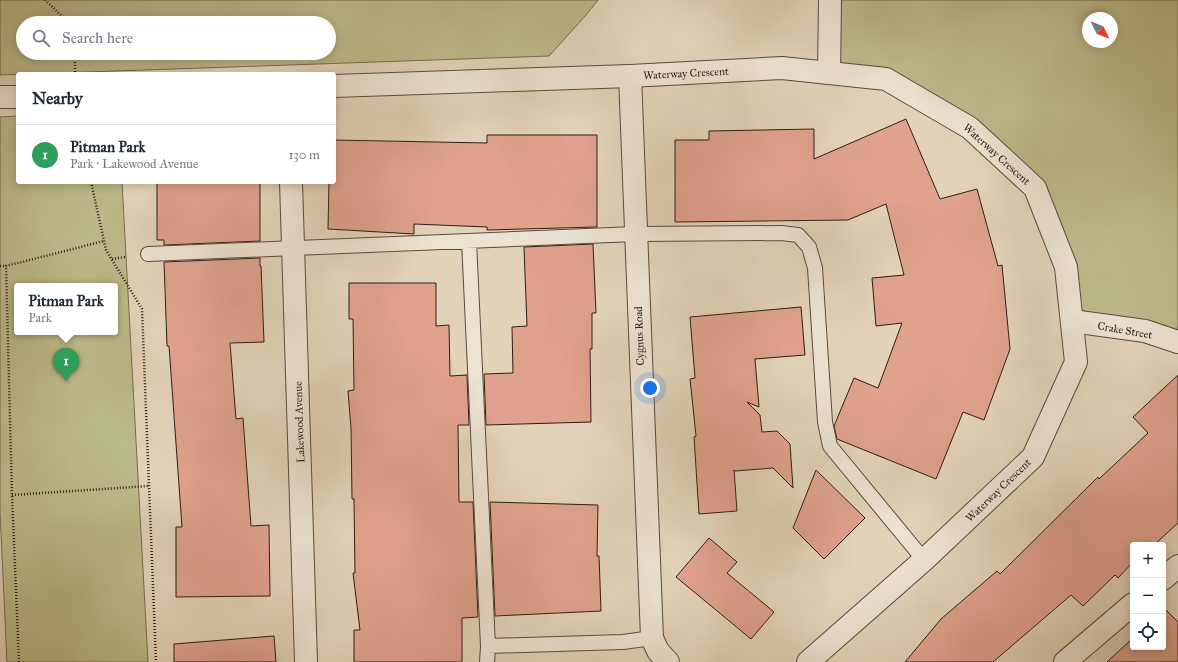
<!DOCTYPE html>
<html lang="en">
<head>
<meta charset="utf-8">
<style>
	:root { --surface:#fff; --page:#f6f6f7; --text:#1f2937; --muted:#747a83; --line:#e0e1e3; --accent:#8f2418 }
	body { margin:0; font-family:"IM FELL Great Primer",serif; background:var(--page); color:var(--text) }
	.controls { position:absolute; right:12px; bottom:12px; display:grid; overflow:hidden; border-radius:4px; box-shadow:0 2px 10px #0003 }
	.controls button { width:36px; height:36px; display:grid; place-items:center; padding:0; border:0; border-bottom:1px solid var(--line); background:var(--surface); color:var(--text); font:20px sans-serif }
	.compass { position:absolute; left:1082px; top:12px; width:36px; height:36px; border-radius:50%; background:var(--surface); box-shadow:0 2px 10px #0003; rotate:133deg }
	.you { position:absolute; left:650px; top:388px; width:14px; height:14px; margin:-10px; border:3px solid #fff; border-radius:50%; background:#1a73e8; box-shadow:0 0 0 6px #1a73e833 }
	.badge { display:grid; place-items:center; width:26px; height:26px; border-radius:50%; background:var(--accent); color:#fff; font-size:13px; font-weight:700 }
	.pin { position:absolute; translate:-50% -33px; filter:drop-shadow(0 1px 2px #0008) }
	.pin::after { content:''; position:absolute; top:21px; width:14px; height:12px; background:inherit; clip-path:polygon(0 0,100% 0,50% 100%) }
	.popup { position:absolute; left:14px; top:283px; width:104px; height:52px; box-sizing:border-box; display:grid; place-content:center; border-radius:4px; background:var(--surface); filter:drop-shadow(0 1px 3px #0005); font-size:13px; white-space:nowrap; color:var(--muted) }
	.popup b { font-size:15px; color:var(--text) }
	.popup::after { content:''; position:absolute; left:50%; top:100%; margin-left:-8px; border:8px solid transparent; border-top-color:var(--surface) }
	.list { margin:0; padding:0; list-style:none }
	h2 { display:flex; justify-content:space-between; align-items:center; height:52px; margin:0; padding:0 16px; font-size:17px }
	h2 small { font-size:13px; font-weight:400; color:var(--muted) }
	.list li { display:grid; grid-template-columns:26px 1fr auto; gap:12px; align-items:center; box-sizing:border-box; height:60px; padding:0 16px; border-top:1px solid var(--line) }
	.list b { display:block; font-size:15px; white-space:nowrap }
	.list p { margin:0; font-size:13px; white-space:nowrap; color:var(--muted) }
	.list em { font-size:13px; font-style:normal; color:var(--muted) }
	.icon { flex:none; width:22px; height:22px; fill:none; stroke:currentColor; stroke-width:2; stroke-linecap:round; stroke-linejoin:round }
	.map { position:relative; flex:none; width:1178px; height:662px; overflow:hidden }
	.search { position:absolute; background:var(--surface); box-shadow:0 2px 10px #0003; left:16px; top:16px; width:320px; height:44px; display:flex; align-items:center; gap:10px; box-sizing:border-box; padding:0 14px; border-radius:22px; color:var(--muted); font-size:15px }
	.panel { position:absolute; background:var(--surface); box-shadow:0 2px 10px #0003; left:16px; top:72px; width:320px; height:112px; border-radius:4px }
	.map>svg:first-child { display:block }
	.green { fill:#bcba89; stroke:#756c50; fill-rule:evenodd }
	.building { fill:#e0a18d; stroke:#2e1d17 }
	.lines { fill:none; stroke-linecap:round; stroke-linejoin:round }
	.service-casing { stroke:#5b4a3f; stroke-width:16 }
	.minor-casing { stroke:#5b4a3f; stroke-width:24 }
	.tertiary-casing { stroke:#5b4a3f; stroke-width:24 }
	.path { stroke:#2e1d17; stroke-width:2.5; stroke-dasharray:1 2; stroke-linecap:butt }
	.service { stroke:#ece2d1; stroke-width:14 }
	.minor { stroke:#ece2d1; stroke-width:22 }
	.tertiary { stroke:#ece2d1; stroke-width:22 }
	.labels { text-anchor:middle; stroke-width:3; stroke-linejoin:round; paint-order:stroke }
	.street-label { font-size:11px; fill:#2e1d17; stroke:#ece2d1 }
</style>
</head>
<body>
<div class="map">
<svg width="1178" height="662" viewBox="0 0 1178 662">
	<rect width="100%" height="100%" fill="#e2d3b8"/>
	<filter id="stains"><feTurbulence type="fractalNoise" baseFrequency=".005" numOctaves="4"/><feColorMatrix values="0 0 0 0 .2 0 0 0 0 .09 0 0 0 0 .02 0 0 0 .5 -.17"/></filter>
	<radialGradient id="worn" r=".72"><stop offset=".6" stop-color="#630" stop-opacity="0"/><stop offset="1" stop-color="#630" stop-opacity=".3"/></radialGradient>
	<!-- green -->
	<path class="green" d="M 0,0 L 598,0 L 586,15 L 549,56 L 0,75 ZM 23,23 L 329,23 L 329,53 L 23,53 Z
		M 830,0 L 1178,0 L 1178,326 L 1171,340 L 1072,321 L 1034,188 L 886,79 L 829,73 ZM 1088,18 L 1112,18 L 1112,42 L 1088,42 Z
		M 18,116 L 18,182 L 122,182 L 148,662 L 7,662 L 0,512 L 0,117 ZM 17,286 L 115,286 L 115,332 L 17,332 Z"/>
	<!-- building -->
	<path class="building" d="M 906,119 L 940,199 L 977,189 L 998,266 L 1002,265 L 1010,349 L 984,420 L 963,412 L 936,479 L 837,439 L 834,426 L 854,378 L 878,388 L 902,323 L 876,326 L 872,278 L 904,275 L 886,204 L 848,220 L 675,222 L 675,140 L 709,140 L 709,131 L 814,129 L 814,159 Z
		M 487,135 L 597,135 L 597,227 L 487,230 L 487,227 L 414,224 L 414,234 L 328,229 L 329,182 L 334,182 L 334,140 L 487,143 Z
		M 157,182 L 260,182 L 260,241 L 164,245 L 164,240 L 157,240 Z
		M 593,244 L 596,313 L 592,313 L 592,349 L 590,349 L 591,422 L 486,425 L 484,374 L 513,373 L 512,327 L 527,326 L 524,247 Z
		M 260,258 L 260,266 L 261,266 L 264,342 L 230,343 L 236,419 L 243,418 L 251,526 L 269,525 L 270,596 L 176,597 L 176,527 L 182,527 L 169,346 L 167,346 L 164,262 Z
		M 349,283 L 436,283 L 436,326 L 449,325 L 450,376 L 467,375 L 469,425 L 458,425 L 459,502 L 473,502 L 478,617 L 462,618 L 462,662 L 354,662 L 354,630 L 360,630 L 353,573 L 355,573 L 354,499 L 352,499 L 351,428 L 348,391 L 354,390 L 353,319 L 349,319 Z
		M 801,307 L 805,355 L 755,359 L 759,407 L 747,402 L 760,415 L 762,432 L 777,431 L 790,444 L 793,488 L 773,468 L 735,471 L 734,470 L 737,511 L 699,514 L 694,437 L 696,436 L 690,379 L 695,378 L 690,317 Z
		M 1178,375 L 1178,523 L 1154,545 L 1133,545 L 1133,562 L 1118,578 L 1115,575 L 1083,606 L 1071,595 L 993,662 L 905,662 L 941,619 L 997,571 L 1000,574 L 1098,477 L 1099,479 L 1148,433 L 1133,417 Z
		M 816,470 L 865,518 L 824,559 L 793,528 Z
		M 490,502 L 598,505 L 597,556 L 599,556 L 601,611 L 495,616 Z
		M 709,538 L 737,562 L 727,573 L 774,612 L 751,639 L 676,577 Z
		M 1165,609 L 1178,622 L 1178,662 L 1107,662 L 1133,638 L 1133,647 L 1163,647 L 1163,611 Z
		M 274,636 L 276,662 L 174,662 L 174,644 Z"/>
	<g class="lines">
		<!-- service casing -->
		<g class="service-casing">
			<path id="service" d="M 469,241 L 488,646 L 487,662
				M 148,254 L 635,234 L 781,233 L 798,235 L 809,247 L 815,268 L 825,422 L 830,446 L 924,560
				M 488,646 L 623,642 L 652,638"/>
		</g>
		<!-- minor casing -->
		<g class="minor-casing">
			<path id="minor" d="M 829,73 L 830,0
				M 630,76 L 652,638 L 658,651 L 668,662
				M 291,182 L 306,662
				M 1072,321 L 1145,331 L 1178,342
				M 1163,579 L 1178,566
				M 1065,662 L 1133,604"/>
		</g>
		<!-- tertiary casing -->
		<g class="tertiary-casing">
			<path id="tertiary" d="M 334,86 L 630,76 L 782,68 L 886,79 L 970,128 L 1035,188 L 1066,267 L 1076,362 L 1033,457 L 924,560 L 808,662
				M 0,97 L 18,97"/>
		</g>
		<!-- path -->
		<path class="path" d="M 45,0 L 64,18 L 67,23
			M 75,53 L 75,74
			M 91,182 L 106,250 L 142,309 L 156,662
			M 112,259 L 125,257
			M 0,266 L 6,266
			M 12,495 L 148,486
			M 19,662 L 12,495 L 6,266 L 104,241"/>
		<!-- service -->
		<use href="#service" class="service"/>
		<!-- minor -->
		<use href="#minor" class="minor"/>
		<!-- tertiary -->
		<use href="#tertiary" class="tertiary"/>
	</g>
	<g class="labels">
		<!-- street labels -->
		<g class="street-label">
			<text transform="translate(686 73) rotate(-3)" y="4">Waterway Crescent</text>
			<text transform="translate(997 154) rotate(42)" y="4">Waterway Crescent</text>
			<text transform="translate(1125 330) rotate(10)" y="4">Crake Street</text>
			<text transform="translate(639 336) rotate(-92)" y="4">Cygnus Road</text>
			<text transform="translate(299 422) rotate(-92)" y="4">Lakewood Avenue</text>
			<text transform="translate(998 490) rotate(-44)" y="4">Waterway Crescent</text>
		</g>
	</g>
	<rect width="100%" height="100%" filter="url(#stains)"/>
	<rect width="100%" height="100%" fill="url(#worn)"/>
</svg>
<div class="controls">
<button>+</button>
<button>−</button>
<button><svg class="icon" aria-label="locate" viewBox="0 0 24 24"><circle cx="12" cy="12" r="6"/><path d="M12 2v4M12 18v4M2 12h4M18 12h4"/></svg></button>
</div>
<svg class="compass" viewBox="-18 -18 36 36"><path d="M0-13l5 13h-10z" fill="#e53935"/><path d="M0 13l5-13h-10z" fill="#747a83"/></svg>
<div class="you"></div>
<div class="pin badge" style="left:66px;top:381px;background:#2e9e5b">1</div>
<div class="popup"><b>Pitman Park</b>Park</div>
<div class="search"><svg class="icon" aria-label="search" viewBox="0 0 24 24"><circle cx="10" cy="10" r="6"/><path d="M15 15l6 6"/></svg>Search here</div>
<section class="panel">
<h2>Nearby<small></small></h2>
<ul class="list">
<li><span class="badge" style="background:#2e9e5b">1</span><div><b>Pitman Park</b><p>Park · Lakewood Avenue</p></div><em>130 m</em></li>
</ul>
</section>
</div>
</body>
</html>
